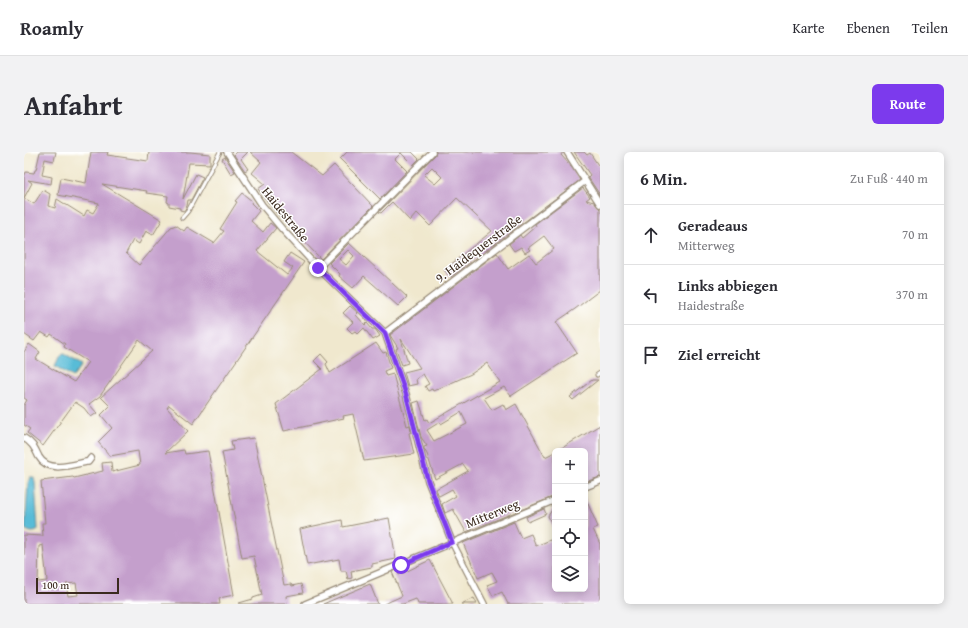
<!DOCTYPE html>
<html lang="de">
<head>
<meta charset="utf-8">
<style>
	:root { --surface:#fff; --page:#f2f2f3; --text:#2b2b33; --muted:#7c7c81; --line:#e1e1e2; --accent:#7c3aed }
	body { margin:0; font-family:"Gentium Book Plus",serif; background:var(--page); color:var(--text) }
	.controls { position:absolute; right:12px; bottom:12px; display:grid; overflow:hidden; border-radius:6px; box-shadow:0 2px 10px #0003 }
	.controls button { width:36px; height:36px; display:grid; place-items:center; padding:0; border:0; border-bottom:1px solid var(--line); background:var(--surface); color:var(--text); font:20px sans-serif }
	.scale { position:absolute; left:12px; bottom:10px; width:83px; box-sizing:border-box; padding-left:4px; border:2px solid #3b2a1e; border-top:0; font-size:11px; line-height:14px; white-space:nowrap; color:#3b2a1e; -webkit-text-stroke:3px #fff; paint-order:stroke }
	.stop { position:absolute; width:12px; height:12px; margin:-9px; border:3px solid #7c3aed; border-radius:50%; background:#fff }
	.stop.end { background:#7c3aed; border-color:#fff; box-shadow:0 1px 4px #0008 }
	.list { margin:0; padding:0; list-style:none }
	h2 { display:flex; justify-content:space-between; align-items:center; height:52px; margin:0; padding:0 16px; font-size:17px }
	h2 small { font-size:13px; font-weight:400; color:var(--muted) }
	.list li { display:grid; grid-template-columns:26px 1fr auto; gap:12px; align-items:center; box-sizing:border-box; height:60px; padding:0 16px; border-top:1px solid var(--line) }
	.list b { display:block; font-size:15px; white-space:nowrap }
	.list p { margin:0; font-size:13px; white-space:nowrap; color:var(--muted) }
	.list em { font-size:13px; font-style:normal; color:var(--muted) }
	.icon { flex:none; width:22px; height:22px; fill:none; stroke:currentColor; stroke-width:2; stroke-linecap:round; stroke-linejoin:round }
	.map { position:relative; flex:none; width:576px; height:452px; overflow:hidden; border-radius:6px }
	header { display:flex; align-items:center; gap:24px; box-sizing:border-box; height:56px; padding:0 20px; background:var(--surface); border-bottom:1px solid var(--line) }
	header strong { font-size:19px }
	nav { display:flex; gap:22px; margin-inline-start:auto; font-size:14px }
	.intro { display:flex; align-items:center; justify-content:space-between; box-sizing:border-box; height:96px; padding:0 24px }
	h1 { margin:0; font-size:28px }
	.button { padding:10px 18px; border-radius:6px; background:var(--accent); color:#fff; font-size:14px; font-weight:700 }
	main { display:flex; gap:24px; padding:0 24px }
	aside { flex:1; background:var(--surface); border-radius:6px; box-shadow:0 2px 10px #0003 }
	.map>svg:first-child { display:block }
	.water { fill:#59bcd7; stroke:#4a737a }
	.building { fill:#c49fcc; fill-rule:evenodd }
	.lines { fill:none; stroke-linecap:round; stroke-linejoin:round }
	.lane-casing { stroke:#968976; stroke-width:5 }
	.street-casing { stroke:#968976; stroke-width:8 }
	.lane { stroke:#fff; stroke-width:3 }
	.street { stroke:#fff; stroke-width:5.5 }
	.route { stroke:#7c3aed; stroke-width:5 }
	.labels { text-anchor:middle; stroke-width:3; stroke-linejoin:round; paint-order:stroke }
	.street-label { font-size:13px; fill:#3b2a1e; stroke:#fff }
</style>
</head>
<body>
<header>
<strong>Roamly</strong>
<nav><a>Karte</a><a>Ebenen</a><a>Teilen</a></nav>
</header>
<div class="intro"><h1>Anfahrt</h1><a class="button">Route</a></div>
<main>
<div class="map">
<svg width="576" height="452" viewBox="0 0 576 452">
	<rect width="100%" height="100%" fill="#fff"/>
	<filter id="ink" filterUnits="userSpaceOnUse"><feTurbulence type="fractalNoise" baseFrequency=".025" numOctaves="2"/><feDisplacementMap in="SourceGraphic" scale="8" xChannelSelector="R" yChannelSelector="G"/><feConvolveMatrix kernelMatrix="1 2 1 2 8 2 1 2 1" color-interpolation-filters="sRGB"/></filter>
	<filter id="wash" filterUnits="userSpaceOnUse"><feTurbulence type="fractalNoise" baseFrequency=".012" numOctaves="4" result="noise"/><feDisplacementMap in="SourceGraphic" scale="16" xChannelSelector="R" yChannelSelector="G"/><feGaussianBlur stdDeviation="0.9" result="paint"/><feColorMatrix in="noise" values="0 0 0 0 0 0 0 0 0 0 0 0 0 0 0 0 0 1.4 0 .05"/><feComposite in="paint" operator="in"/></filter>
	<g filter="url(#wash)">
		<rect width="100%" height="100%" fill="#f0e8ce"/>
		<!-- water -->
		<path class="water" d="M 38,201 L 58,213 L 49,225 L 31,214 L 35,205 Z
			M 6,325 L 10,325 L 11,330 L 14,377 L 13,379 C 8,381 5,380 1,377 L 4,331 Z"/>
		<g id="blocks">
			<!-- building -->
			<path class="building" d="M 16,0 L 32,0 L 30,9 L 21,7 L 18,23 L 28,25 L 27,32 L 4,28 L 8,31 L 0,46 L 10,52 L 19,38 L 26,42 L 24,54 L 31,56 L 33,47 L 60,64 L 63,58 L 69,61 L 75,51 L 34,43 L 37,26 L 62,31 L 67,0 L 84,0 L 83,3 L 124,9 L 125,0 L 166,0 L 186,2 L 186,12 L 165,11 L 159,47 L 172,22 L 179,25 L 167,48 L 164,48 L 163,54 L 160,59 L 156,58 L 156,56 L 145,54 L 145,51 L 143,50 L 144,44 L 122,41 L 123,39 L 78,32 L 138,68 L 129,83 L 122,79 L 115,92 L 109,88 L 102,101 L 115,113 L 147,75 L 152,73 L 160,79 L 163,75 L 190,91 L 200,79 L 196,77 L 213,50 L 211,49 L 218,41 L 228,49 L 227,51 L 235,59 L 227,69 L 239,80 L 246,71 L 252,76 L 233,99 L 263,123 L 269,116 L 260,110 L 266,101 L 280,110 L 169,272 L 145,253 L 143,256 L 164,279 L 141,301 L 160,298 L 161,302 L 184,299 L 210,443 L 195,446 L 196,452 L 0,452 L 0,383 L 19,384 L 18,371 L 21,371 L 17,329 L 49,325 L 50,326 L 79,319 L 78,311 L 87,310 L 88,320 L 116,313 L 114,299 L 86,304 L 74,290 L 88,276 L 77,263 L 86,254 L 77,245 L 128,199 L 115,188 L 76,244 L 65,252 L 73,261 L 67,265 L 60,256 L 51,250 L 19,294 L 3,281 L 6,277 L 0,273 L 0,253 L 3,248 L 0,246 L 0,200 L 5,192 L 16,200 L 12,207 L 50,230 L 64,210 L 40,195 L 41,192 L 27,182 L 25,185 L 17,180 L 10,189 L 0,182 L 0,25 L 2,20 L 10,21 L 11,18 L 12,18 ZM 19,393 L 23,429 L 14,430 L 15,394 ZM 52,431 L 54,443 L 44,444 L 42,432 Z
				M 213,0 L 224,0 L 217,7 L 224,17 L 221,19 L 210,3 Z
				M 226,0 L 267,0 L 298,24 L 310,13 L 349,54 L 297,107 L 252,61 L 234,37 L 241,32 L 228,21 L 237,10 Z
				M 323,0 L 388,0 L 395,7 L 389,13 L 377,1 L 371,7 L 383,19 L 356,47 L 316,7 Z
				M 412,0 L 539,0 L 537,3 L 546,13 L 556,28 L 427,125 L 420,118 L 468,79 L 433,46 L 406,74 L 393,61 L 386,69 L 368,50 L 357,61 L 355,60 L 411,3 ZM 408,15 L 418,25 L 411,32 L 400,23 Z
				M 550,0 L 560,0 L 563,3 L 566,1 L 574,13 L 576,12 L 576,43 L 564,25 L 566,23 Z
				M 201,5 L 211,20 L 207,22 L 198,7 Z
				M 559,36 L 566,45 L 562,48 L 570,50 L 576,57 L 576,138 L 551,157 L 532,170 L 553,201 L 487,244 L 480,235 L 460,246 L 468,258 L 479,252 L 482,258 L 492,252 L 521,305 L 531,300 L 531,344 L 442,380 L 429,357 L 421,361 L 418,352 L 432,344 L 428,337 L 415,344 L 412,337 L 444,319 L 439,312 L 411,327 L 403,302 L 400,297 L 400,295 L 403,294 L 397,285 L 389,251 L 395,249 L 401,268 L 403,267 L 405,271 L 476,230 L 463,211 L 447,222 L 409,239 L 408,237 L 404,239 L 401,234 L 405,232 L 399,222 L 392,227 L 393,232 L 384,234 L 380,220 L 396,216 L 377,187 L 384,211 L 378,213 L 372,197 L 374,196 L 366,183 L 473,101 L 484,117 L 505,102 L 512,111 L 530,97 L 520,84 L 504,96 L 506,98 L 501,101 L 497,95 L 490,99 L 485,92 L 496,83 L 498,86 L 512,74 L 511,72 ZM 437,260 L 443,272 L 410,289 L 403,278 L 416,270 L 417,272 Z
				M 325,91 L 383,145 L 374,154 L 340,124 L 329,136 L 315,124 L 316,122 L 305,111 ZM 324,98 L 330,104 L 322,113 L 315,107 Z
				M 326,154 L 334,161 L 332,163 L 341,173 L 343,171 L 348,177 L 351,177 L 356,184 L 349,188 L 340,176 L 334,182 L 331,179 L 328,181 L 323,176 L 329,170 L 319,161 Z
				M 352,191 L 359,201 L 362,200 L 367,216 L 360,219 L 362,224 L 369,222 L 383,274 L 386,273 L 387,280 L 385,281 L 390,302 L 340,309 L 329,262 L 319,264 L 320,266 L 260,279 L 252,252 L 298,217 L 290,209 L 297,202 L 304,210 L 302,212 L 306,221 Z
				M 568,228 L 574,228 L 549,248 L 546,245 Z
				M 576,273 L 576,325 L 561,330 L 561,299 L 533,299 Z
				M 230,286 L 260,433 L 267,432 L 268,434 L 277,432 L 279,441 L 262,444 L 263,452 L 215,452 L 215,451 L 229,447 L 229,446 L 238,443 L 230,404 L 218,406 L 198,300 L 209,298 L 207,289 Z
				M 561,345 L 574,375 L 569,377 L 576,392 L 576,452 L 484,452 L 478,440 L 469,444 L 463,433 L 473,429 L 468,420 L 454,426 L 439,391 L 490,370 L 497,386 L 507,382 L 512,394 L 531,386 L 531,437 L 561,437 Z
				M 531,353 L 531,379 L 524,364 Z
				M 520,357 L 522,362 L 504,370 L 502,365 Z
				M 365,366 L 372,407 L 348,412 L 348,415 L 327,419 L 328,426 L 324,427 L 322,419 L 317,419 L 315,407 L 283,413 L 276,377 L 318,368 L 319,375 Z
				M 406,408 L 429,452 L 394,452 L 392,447 L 379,452 L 360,452 L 378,444 L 368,420 L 373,418 L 375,423 L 377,422 Z
				M 346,432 L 354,452 L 299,452 Z
				M 450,446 L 453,452 L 437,452 Z"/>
		</g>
	</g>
	<g filter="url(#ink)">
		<use href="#blocks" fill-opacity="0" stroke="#968976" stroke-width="1"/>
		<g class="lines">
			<!-- lane casing -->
			<g class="lane-casing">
				<path id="lane" d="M 158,66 L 164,59 L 196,0
					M 573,223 L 576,221"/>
			</g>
			<!-- street casing -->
			<g class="street-casing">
				<path id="street" d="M 203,0 L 238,53 L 258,77 L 294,116 L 361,181 L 382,242 L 404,329 L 428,390 L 460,452
					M 543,0 L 576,52
					M 294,116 L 408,0
					M 361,181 L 561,29
					M 0,286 C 9,291 11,297 15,305 C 24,321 48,313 62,310 L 64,310 L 67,306
					M 561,335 L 576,329
					M 281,452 L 531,348"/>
			</g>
			<!-- lane -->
			<use href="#lane" class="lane"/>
			<!-- street -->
			<use href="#street" class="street"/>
		</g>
	</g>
	<g class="lines" filter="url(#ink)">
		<!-- route -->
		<path class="route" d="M 294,116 L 361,181 L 382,242 L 404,329 L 428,390 L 377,413"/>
	</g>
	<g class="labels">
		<!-- street labels -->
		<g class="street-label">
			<text transform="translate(262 62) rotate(51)" y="5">Haidestraße</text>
			<text transform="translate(454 96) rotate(-37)" y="5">9. Haidequerstraße</text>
			<text transform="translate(468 361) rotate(-22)" y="5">Mitterweg</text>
		</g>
	</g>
</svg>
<div class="controls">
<button>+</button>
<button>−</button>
<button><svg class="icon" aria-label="locate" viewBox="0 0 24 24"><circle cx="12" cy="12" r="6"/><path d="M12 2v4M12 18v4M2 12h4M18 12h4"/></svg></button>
<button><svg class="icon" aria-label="layers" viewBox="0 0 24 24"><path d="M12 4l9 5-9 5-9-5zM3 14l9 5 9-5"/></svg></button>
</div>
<div class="scale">100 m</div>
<div class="stop" style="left:377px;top:413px"></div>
<div class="stop end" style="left:294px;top:116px"></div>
</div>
<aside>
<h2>6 Min.<small>Zu Fuß · 440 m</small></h2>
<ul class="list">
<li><svg class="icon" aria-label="ahead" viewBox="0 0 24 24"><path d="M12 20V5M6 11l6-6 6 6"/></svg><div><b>Geradeaus</b><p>Mitterweg</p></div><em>70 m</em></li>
<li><svg class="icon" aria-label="left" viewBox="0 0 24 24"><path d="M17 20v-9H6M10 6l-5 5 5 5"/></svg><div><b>Links abbiegen</b><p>Haidestraße</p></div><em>370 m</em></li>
<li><svg class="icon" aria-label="arrive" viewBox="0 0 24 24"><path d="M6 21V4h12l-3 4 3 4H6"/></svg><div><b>Ziel erreicht</b></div></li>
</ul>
</aside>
</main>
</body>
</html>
